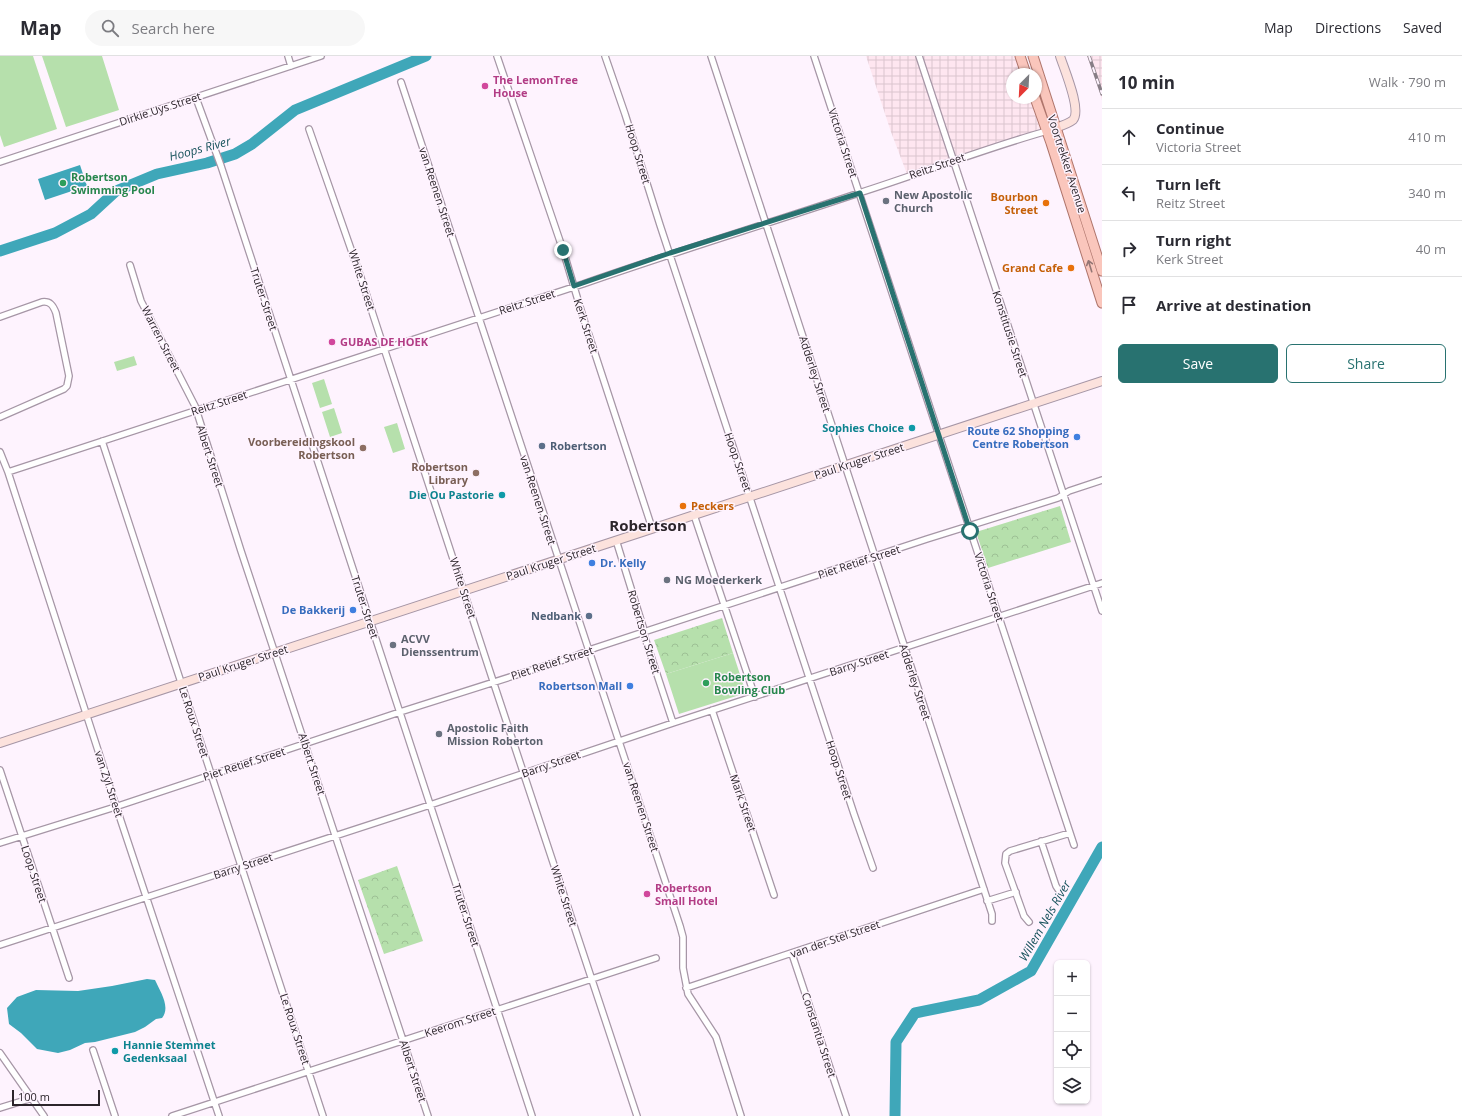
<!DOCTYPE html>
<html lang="en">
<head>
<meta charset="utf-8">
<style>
	:root { --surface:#fff; --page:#f7f7f7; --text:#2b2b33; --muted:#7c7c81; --line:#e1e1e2; --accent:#287270 }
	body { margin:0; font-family:"Open Sans",sans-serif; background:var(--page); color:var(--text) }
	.controls { position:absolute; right:12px; bottom:12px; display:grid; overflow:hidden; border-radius:6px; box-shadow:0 1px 3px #0004 }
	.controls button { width:36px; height:36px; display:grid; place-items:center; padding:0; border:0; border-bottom:1px solid var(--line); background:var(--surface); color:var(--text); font:20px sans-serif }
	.compass { position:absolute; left:1006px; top:12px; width:36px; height:36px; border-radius:50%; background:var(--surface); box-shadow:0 1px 3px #0004; rotate:204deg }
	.scale { position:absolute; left:12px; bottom:10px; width:88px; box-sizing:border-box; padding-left:4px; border:2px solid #2c252b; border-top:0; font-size:11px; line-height:14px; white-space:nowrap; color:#2c252b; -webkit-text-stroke:3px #fef3fe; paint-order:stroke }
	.stop { position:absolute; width:12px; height:12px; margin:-9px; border:3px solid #287270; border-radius:50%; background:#fff }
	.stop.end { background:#287270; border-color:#fff; box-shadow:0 1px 4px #0008 }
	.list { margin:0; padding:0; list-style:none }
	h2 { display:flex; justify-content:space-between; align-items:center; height:52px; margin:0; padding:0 16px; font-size:17px }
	h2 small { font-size:13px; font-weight:400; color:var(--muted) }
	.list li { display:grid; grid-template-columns:26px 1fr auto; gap:12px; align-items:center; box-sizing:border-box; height:56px; padding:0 16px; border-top:1px solid var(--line) }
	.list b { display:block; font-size:15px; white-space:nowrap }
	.list p { margin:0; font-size:13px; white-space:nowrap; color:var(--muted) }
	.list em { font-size:13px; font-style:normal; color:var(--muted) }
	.actions { display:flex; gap:8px; padding:12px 16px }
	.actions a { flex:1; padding:9px 0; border:1px solid var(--accent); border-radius:6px; text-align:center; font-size:14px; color:var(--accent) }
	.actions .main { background:var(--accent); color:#fff }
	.icon { flex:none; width:22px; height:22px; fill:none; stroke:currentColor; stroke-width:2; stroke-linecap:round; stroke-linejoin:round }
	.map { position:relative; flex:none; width:1102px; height:1060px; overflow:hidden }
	header { display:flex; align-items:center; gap:24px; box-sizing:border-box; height:56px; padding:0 20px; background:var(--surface); border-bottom:1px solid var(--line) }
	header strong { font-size:19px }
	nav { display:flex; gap:22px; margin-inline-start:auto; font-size:14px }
	.search { width:280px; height:36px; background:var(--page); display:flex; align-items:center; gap:10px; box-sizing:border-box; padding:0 14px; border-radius:22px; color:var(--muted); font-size:15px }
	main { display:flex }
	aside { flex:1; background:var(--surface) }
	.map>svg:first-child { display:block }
	.industrial { fill:url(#industrial-grid) }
	.park { fill:url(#park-crowns) }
	.pitch { fill:#b6e0ac }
	.water { fill:#3fa7b9 }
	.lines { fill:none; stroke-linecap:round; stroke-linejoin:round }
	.river { stroke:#3fa7b9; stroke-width:11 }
	.street-casing { stroke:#a696a6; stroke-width:8 }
	.secondary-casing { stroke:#a696a6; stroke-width:10 }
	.primary-casing { stroke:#af756c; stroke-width:11 }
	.street { stroke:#fff; stroke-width:5.5 }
	.secondary { stroke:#fce2dd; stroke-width:8 }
	.primary { stroke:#fac6bc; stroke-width:9 }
	.rail-casing { stroke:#877e86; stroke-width:3.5 }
	.rail { stroke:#fef3fe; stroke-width:2; stroke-dasharray:6; stroke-linecap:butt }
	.oneway { stroke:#937674 }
	.route { stroke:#287270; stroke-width:5 }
	.hotel-dot { fill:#d1479c; stroke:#fef3fe; stroke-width:1.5 }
	.leisure-dot { fill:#2e9e5b; stroke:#fef3fe; stroke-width:1.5 }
	.worship-dot { fill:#6b7280; stroke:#fef3fe; stroke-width:1.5 }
	.food-dot { fill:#e8710a; stroke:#fef3fe; stroke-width:1.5 }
	.culture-dot { fill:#0f9aa8; stroke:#fef3fe; stroke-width:1.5 }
	.shop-dot { fill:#3f7fe0; stroke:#fef3fe; stroke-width:1.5 }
	.service-dot { fill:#5c6f8a; stroke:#fef3fe; stroke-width:1.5 }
	.education-dot { fill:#8d6e63; stroke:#fef3fe; stroke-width:1.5 }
	.labels { text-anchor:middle; stroke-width:3; stroke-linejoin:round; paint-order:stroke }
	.hotel-label { font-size:11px; font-weight:bold; fill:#b23c85; stroke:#fef3fe; text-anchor:start }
	.street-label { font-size:11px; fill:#2c252b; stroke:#fef3fe }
	.leisure-label { font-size:11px; font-weight:bold; fill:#27864d; stroke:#fef3fe; text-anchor:start }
	.worship-label { font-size:11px; font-weight:bold; fill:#5b616d; stroke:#fef3fe; text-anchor:start }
	.food-label { font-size:11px; font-weight:bold; fill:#c56008; stroke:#fef3fe; text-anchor:end }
	.culture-label { font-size:11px; font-weight:bold; fill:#0d838f; stroke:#fef3fe; text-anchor:end }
	.shop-label { font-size:11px; font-weight:bold; fill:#366cbe; stroke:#fef3fe; text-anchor:end }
	.education-label { font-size:11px; font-weight:bold; fill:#785e54; stroke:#fef3fe; text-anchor:end }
	.service-label { font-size:11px; font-weight:bold; fill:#4e5e75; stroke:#fef3fe; text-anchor:start }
	.water-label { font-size:12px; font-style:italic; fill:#19535d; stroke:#fef3fe }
	.district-label { font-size:15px; font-weight:bold; fill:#2c252b; stroke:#fef3fe }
</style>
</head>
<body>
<header>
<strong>Map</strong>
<div class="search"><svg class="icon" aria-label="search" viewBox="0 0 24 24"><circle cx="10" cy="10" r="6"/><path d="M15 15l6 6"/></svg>Search here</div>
<nav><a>Map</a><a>Directions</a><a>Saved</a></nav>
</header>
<main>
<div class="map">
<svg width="1102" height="1060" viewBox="0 0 1102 1060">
	<defs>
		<pattern id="industrial-grid" width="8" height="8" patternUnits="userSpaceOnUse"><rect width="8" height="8" fill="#fee6f0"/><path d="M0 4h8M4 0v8" fill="none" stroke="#dac5ce"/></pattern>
		<pattern id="park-crowns" width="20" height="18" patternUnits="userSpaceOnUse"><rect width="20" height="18" fill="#b6e0ac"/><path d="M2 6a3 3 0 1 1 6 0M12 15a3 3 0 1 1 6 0" fill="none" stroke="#9dc094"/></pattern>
	</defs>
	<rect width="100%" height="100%" fill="#fef3fe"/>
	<!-- industrial -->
	<path class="industrial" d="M 866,0 L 1016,0 L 1022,18 L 1012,18 L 1012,42 L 1030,42 L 1041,75 L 907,118 L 891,76 Z
		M 1087,0 L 1102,0 L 1102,44 L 1100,37 Z"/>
	<!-- park -->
	<path class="park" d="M 1060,450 L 1071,486 L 988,512 L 976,476 Z
		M 722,562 L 733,597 L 666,618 L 654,584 Z
		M 397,810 L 423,885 L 384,898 L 358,824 Z"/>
	<!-- pitch -->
	<path class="pitch" d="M 0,0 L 33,0 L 57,73 L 4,91 L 0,79 Z
		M 42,0 L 102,0 L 119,54 L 66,71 Z
		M 134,300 L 137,309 L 117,315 L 114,306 Z
		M 324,323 L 332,348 L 320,352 L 312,327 Z
		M 334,352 L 342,377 L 330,381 L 322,356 Z
		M 397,367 L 405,393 L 393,397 L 384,371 Z
		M 733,597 L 746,637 L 679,658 L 666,618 Z"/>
	<!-- water -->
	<path class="water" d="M 80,109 L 87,130 L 45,144 L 38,123 Z
		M 147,923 L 155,924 C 160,935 171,951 162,962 L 156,963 L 145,971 L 135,976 L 95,986 L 85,987 L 70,994 L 58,997 L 37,993 L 21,977 L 9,968 L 7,952 L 17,941 L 36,934 L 78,935 L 112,930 Z"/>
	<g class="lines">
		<!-- river -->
		<path class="river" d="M 0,195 L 55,177 L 91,158 L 116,135 L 157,118 L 207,107 L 235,98 L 252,88 L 295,54 L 426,0
			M 895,1060 L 896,986 L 915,957 L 979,944 L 1031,915 L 1102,791"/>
		<!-- street casing -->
		<g class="street-casing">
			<path id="street" d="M 288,0 L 291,10
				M 497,0 L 563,194 L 583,261 L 652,472
				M 605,0 L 625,58 L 660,169 L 854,758 L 873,812
				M 711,0 L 992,858 L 992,865
				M 814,0 L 1074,789
				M 919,0 L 1102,555
				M 401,26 C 493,308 587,589 680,870 L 683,881 L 683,912 L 688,938 L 716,981 L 741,1060
				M 196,42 L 221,110 L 532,1060
				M 309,73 L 361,222 L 496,634 L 637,1060
				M 0,106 L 321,0
				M 130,209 L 141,245 L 195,350 L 241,495 L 428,1060
				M 0,261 L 42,246 C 50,245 53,249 56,257 L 69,320 L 67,330 L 64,333 L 0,361
				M 102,385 L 323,1060
				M 0,396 L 8,416 L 116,750 L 219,1060
				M 8,416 L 583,228 C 674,196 767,168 859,137 C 922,117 983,93 1047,75
				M 694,459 L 755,641
				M 616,484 L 643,571 L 645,582 L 673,667
				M 712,654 L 774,839
				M 0,714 L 69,922
				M 1041,785 L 1056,830 L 1060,836
				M 0,787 L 112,752 L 400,656 L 573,601 L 595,592 L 927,483 L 1058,442 L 1069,435 L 1102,424
				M 987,845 L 1016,836
				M 1029,866 L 1024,860 L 1005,807 L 1006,798 L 1010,795 L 1070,777
				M 0,889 L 430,749 L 673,667 L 1102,527
				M 792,898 L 846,1060
				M 686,932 L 984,833
				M 93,994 L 115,1060
				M 0,997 L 44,1060
				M 0,1052 L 32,1042
				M 172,1060 L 656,902"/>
		</g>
		<!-- secondary casing -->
		<g class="secondary-casing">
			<path id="secondary" d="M 1047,75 C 1054,72 1067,69 1073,64 C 1082,54 1064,13 1060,0
				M 0,687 L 1102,325"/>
		</g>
		<!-- primary casing -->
		<g class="primary-casing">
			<path id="primary" d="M 1020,0 L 1026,18
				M 1033,0 L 1102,215
				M 1035,42 L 1051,87 L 1102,247"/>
		</g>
		<!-- street -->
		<use href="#street" class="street"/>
		<!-- secondary -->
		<use href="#secondary" class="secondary"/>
		<!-- primary -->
		<use href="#primary" class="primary"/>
		<!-- rail casing -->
		<g class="rail-casing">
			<path id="rail" d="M 1089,0 L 1102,38"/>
		</g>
		<!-- rail -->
		<use href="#rail" class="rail"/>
	</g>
	<!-- one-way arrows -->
	<defs><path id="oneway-shaft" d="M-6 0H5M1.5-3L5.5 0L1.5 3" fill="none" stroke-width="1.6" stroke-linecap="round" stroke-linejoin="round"/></defs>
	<use class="oneway" href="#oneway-shaft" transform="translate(1090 210) rotate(-107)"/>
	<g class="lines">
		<!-- route -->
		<path class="route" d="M 563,194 L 574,230 L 670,197 L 860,137 L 970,475"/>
	</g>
	<!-- markers -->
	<g class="hotel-dot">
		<circle cx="485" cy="30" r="4"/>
		<circle cx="332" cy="286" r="4"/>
		<circle cx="647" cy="838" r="4"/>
	</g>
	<g class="leisure-dot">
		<circle cx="63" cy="127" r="4"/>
		<circle cx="706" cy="627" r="4"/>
	</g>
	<g class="worship-dot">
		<circle cx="886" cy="145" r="4"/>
		<circle cx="667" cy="524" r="4"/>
		<circle cx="393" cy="589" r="4"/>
		<circle cx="439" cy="678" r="4"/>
	</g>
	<g class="food-dot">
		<circle cx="1046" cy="147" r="4"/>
		<circle cx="1071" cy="212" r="4"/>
		<circle cx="683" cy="450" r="4"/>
	</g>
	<g class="culture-dot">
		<circle cx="912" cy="372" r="4"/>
		<circle cx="502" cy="439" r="4"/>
		<circle cx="115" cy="995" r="4"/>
	</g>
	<g class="shop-dot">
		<circle cx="1077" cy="381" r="4"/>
		<circle cx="592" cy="507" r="4"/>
		<circle cx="353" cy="554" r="4"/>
		<circle cx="630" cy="630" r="4"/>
	</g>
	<g class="service-dot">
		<circle cx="542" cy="390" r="4"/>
		<circle cx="589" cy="560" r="4"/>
	</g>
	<g class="education-dot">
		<circle cx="363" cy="392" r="4"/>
		<circle cx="476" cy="417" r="4"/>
	</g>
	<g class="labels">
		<!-- hotel labels -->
		<g class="hotel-label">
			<text x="493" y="28">The LemonTree<tspan x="493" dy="13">House</tspan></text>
			<text x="340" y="290">GUBAS DE HOEK</text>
			<text x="655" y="836">Robertson<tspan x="655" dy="13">Small Hotel</tspan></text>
		</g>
		<!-- street labels -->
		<g class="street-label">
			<text transform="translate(160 53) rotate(-18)" y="4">Dirkie Uys Street</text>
			<text transform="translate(843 87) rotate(72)" y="4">Victoria Street</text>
			<text transform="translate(638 98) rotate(73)" y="4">Hoop Street</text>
			<text transform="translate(1067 108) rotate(72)" y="4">Voortrekker Avenue</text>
			<text transform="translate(937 110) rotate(-19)" y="4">Reitz Street</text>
			<text transform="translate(437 136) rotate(72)" y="4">van Reenen Street</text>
			<text transform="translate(362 224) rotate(72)" y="4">White Street</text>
			<text transform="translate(264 243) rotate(72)" y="4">Truter Street</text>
			<text transform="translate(527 246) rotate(-18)" y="4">Reitz Street</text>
			<text transform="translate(586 270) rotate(72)" y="4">Kerk Street</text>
			<text transform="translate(1010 278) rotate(72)" y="4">Konstitusie Street</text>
			<text transform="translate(161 283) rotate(63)" y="4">Warren Street</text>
			<text transform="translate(815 318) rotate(72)" y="4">Adderley Street</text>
			<text transform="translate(219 347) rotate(-18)" y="4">Reitz Street</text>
			<text transform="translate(210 400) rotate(72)" y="4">Albert Street</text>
			<text transform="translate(859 405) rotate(-18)" y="4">Paul Kruger Street</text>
			<text transform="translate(738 406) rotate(71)" y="4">Hoop Street</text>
			<text transform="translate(538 444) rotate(72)" y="4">van Reenen Street</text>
			<text transform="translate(551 506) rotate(-18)" y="4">Paul Kruger Street</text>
			<text transform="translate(859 506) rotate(-18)" y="4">Piet Retief Street</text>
			<text transform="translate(989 531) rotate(72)" y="4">Victoria Street</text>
			<text transform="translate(463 532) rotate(72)" y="4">White Street</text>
			<text transform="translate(365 551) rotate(72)" y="4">Truter Street</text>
			<text transform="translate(644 576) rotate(73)" y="4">Robertson Street</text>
			<text transform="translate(243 607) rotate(-18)" y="4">Paul Kruger Street</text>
			<text transform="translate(552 607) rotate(-18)" y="4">Piet Retief Street</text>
			<text transform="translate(859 607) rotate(-18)" y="4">Barry Street</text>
			<text transform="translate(915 626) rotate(72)" y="4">Adderley Street</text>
			<text transform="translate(194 666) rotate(72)" y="4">Le Roux Street</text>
			<text transform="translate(244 708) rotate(-18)" y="4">Piet Retief Street</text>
			<text transform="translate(312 708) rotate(72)" y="4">Albert Street</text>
			<text transform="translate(551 708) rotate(-19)" y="4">Barry Street</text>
			<text transform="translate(839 714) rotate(72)" y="4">Hoop Street</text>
			<text transform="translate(109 728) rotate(72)" y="4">van Zyl Street</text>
			<text transform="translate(743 747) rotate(71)" y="4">Mark Street</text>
			<text transform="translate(641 751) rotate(72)" y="4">van Reenen Street</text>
			<text transform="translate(243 810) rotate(-18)" y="4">Barry Street</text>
			<text transform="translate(34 818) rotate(72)" y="4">Loop Street</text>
			<text transform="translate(564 840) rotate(72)" y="4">White Street</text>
			<text transform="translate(466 859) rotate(72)" y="4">Truter Street</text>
			<text transform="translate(835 883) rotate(-19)" y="4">van der Stel Street</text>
			<text transform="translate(460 966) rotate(-18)" y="4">Keerom Street</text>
			<text transform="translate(295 973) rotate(72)" y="4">Le Roux Street</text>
			<text transform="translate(819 979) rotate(72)" y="4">Constantia Street</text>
			<text transform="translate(413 1015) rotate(72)" y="4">Albert Street</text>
		</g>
		<!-- leisure labels -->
		<g class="leisure-label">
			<text x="71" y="125">Robertson<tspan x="71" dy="13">Swimming Pool</tspan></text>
			<text x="714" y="625">Robertson<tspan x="714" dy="13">Bowling Club</tspan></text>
		</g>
		<!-- worship labels -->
		<g class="worship-label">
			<text x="894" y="143">New Apostolic<tspan x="894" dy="13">Church</tspan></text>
			<text x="675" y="528">NG Moederkerk</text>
			<text x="401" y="587">ACVV<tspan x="401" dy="13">Dienssentrum</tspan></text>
			<text x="447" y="676">Apostolic Faith<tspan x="447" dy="13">Mission Roberton</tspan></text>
		</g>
		<!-- food labels -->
		<g class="food-label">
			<text x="1038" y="145">Bourbon<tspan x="1038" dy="13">Street</tspan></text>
			<text x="1063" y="216">Grand Cafe</text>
			<text x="691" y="454" text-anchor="start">Peckers</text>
		</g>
		<!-- culture labels -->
		<g class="culture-label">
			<text x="904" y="376">Sophies Choice</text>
			<text x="494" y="443">Die Ou Pastorie</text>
			<text x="123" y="993" text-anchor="start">Hannie Stemmet<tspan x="123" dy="13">Gedenksaal</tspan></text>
		</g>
		<!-- shop labels -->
		<g class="shop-label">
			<text x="1069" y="379">Route 62 Shopping<tspan x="1069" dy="13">Centre Robertson</tspan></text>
			<text x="600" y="511" text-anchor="start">Dr. Kelly</text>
			<text x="345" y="558">De Bakkerij</text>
			<text x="622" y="634">Robertson Mall</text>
		</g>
		<!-- education labels -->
		<g class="education-label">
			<text x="355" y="390">Voorbereidingskool<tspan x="355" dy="13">Robertson</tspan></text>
			<text x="468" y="415">Robertson<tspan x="468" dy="13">Library</tspan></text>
		</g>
		<!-- service labels -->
		<g class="service-label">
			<text x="550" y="394">Robertson</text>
			<text x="581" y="564" text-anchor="end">Nedbank</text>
		</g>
		<!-- water labels -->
		<g class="water-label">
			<text transform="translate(200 93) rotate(-15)" y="4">Hoops River</text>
			<text transform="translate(1045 865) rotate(-60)" y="4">Willem Nels River</text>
		</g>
		<!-- district labels -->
		<g class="district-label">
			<text x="648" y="475">Robertson</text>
		</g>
	</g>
</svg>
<div class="controls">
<button>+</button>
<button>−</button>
<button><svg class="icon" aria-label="locate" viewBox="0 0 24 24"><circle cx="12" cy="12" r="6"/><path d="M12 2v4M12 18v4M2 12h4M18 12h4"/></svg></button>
<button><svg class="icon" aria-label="layers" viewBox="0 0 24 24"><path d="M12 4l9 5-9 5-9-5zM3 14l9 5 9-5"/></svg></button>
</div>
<svg class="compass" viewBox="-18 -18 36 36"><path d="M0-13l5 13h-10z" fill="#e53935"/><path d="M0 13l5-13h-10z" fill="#7c7c81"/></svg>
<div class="scale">100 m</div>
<div class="stop" style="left:970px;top:475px"></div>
<div class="stop end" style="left:563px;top:194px"></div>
</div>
<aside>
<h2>10 min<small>Walk · 790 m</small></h2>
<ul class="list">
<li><svg class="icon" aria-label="ahead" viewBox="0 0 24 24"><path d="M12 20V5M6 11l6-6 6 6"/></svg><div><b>Continue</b><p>Victoria Street</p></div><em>410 m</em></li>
<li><svg class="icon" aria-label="left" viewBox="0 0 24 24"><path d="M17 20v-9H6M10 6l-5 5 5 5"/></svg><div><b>Turn left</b><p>Reitz Street</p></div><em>340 m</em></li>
<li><svg class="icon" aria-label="right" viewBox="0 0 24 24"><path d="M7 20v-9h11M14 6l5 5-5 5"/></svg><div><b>Turn right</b><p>Kerk Street</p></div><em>40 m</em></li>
<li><svg class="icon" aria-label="arrive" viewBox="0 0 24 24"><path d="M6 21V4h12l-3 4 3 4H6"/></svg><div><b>Arrive at destination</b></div></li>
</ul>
<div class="actions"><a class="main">Save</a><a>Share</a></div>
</aside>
</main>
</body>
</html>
